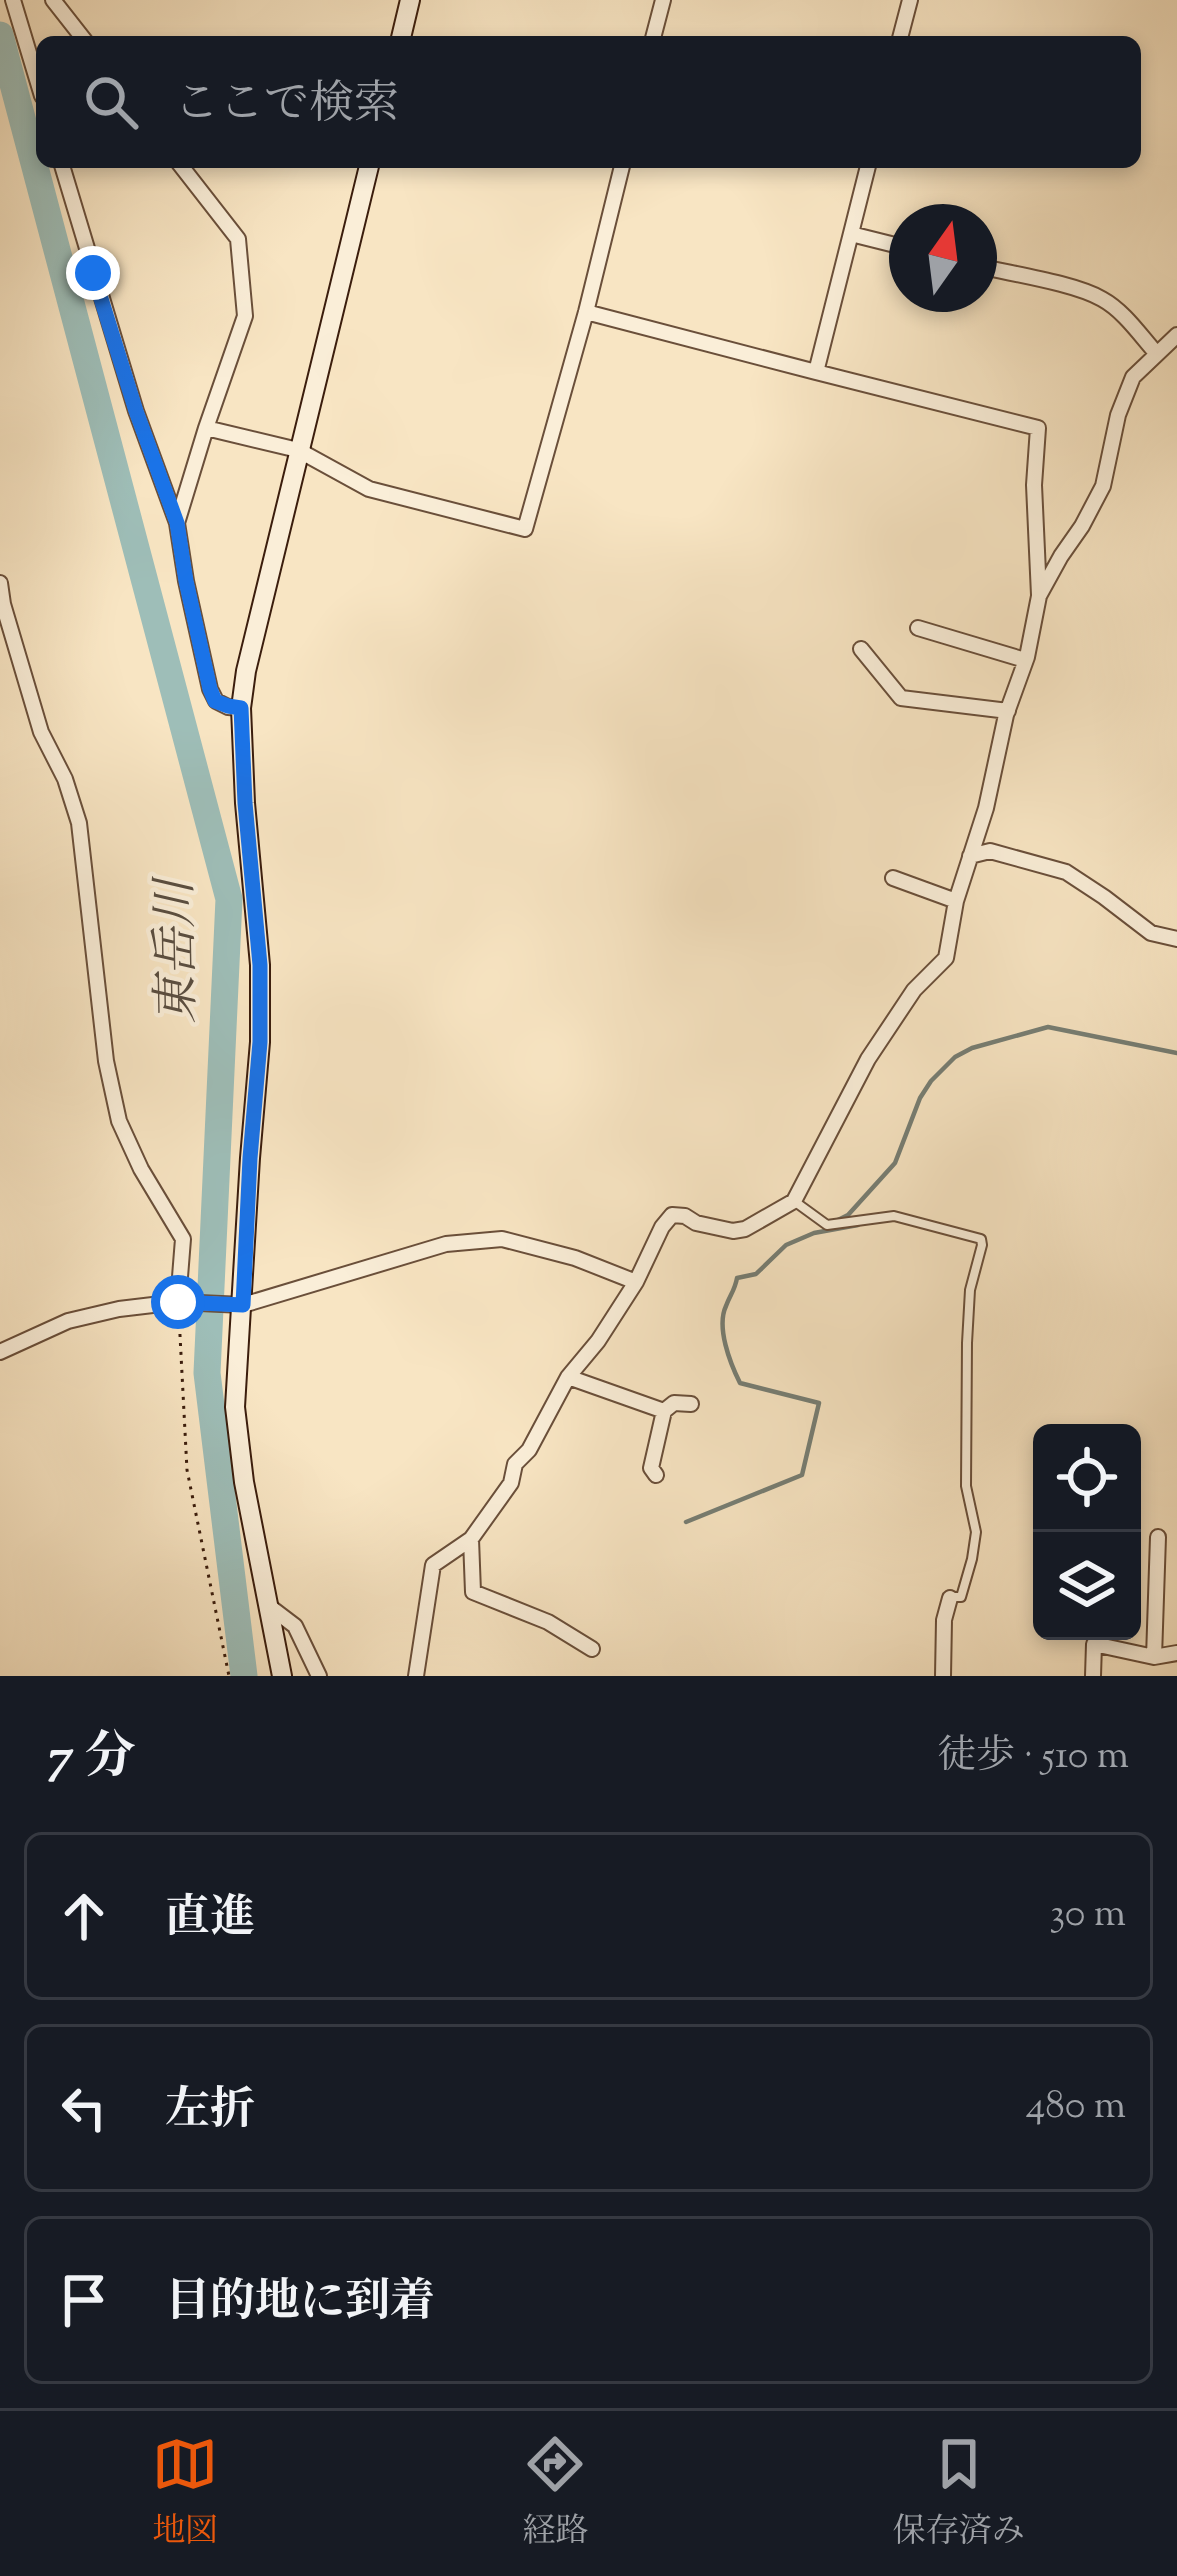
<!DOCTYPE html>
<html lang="ja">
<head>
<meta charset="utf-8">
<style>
	:root { --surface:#171b24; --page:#20242c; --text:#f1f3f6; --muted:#9ea1a6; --line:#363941; --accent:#ea580c }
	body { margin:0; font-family:"Sorts Mill Goudy","Noto Serif JP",serif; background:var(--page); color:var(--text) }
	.controls { position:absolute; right:36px; bottom:36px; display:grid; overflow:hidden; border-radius:18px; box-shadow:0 6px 18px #0003 }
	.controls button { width:108px; height:108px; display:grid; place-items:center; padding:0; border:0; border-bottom:3px solid var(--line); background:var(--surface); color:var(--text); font:60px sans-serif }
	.compass { position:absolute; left:889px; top:204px; width:108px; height:108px; border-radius:50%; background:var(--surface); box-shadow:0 6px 18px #0003; rotate:14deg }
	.stop { position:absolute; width:36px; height:36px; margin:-27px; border:9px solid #1a73e8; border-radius:50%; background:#fff }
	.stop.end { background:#1a73e8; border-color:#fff; box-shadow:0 3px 12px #0008 }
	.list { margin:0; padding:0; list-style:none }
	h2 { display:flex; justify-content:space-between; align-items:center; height:156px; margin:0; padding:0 48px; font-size:51px }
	h2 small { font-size:39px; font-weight:400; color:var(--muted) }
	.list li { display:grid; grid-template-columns:78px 1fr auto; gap:36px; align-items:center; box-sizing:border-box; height:168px; margin:0 24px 24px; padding:0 24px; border:3px solid var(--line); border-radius:18px }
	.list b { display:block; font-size:45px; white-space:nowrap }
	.list em { font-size:39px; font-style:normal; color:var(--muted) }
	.icon { flex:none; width:66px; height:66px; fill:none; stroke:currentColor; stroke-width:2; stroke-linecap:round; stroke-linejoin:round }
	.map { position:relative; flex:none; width:1177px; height:1676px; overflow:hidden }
	.search { position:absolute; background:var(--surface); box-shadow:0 6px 18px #0003; left:36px; right:36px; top:36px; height:132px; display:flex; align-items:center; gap:30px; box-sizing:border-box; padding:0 42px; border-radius:18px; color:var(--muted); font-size:45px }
	.sheet { height:732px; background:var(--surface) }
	nav { display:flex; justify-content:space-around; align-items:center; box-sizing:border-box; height:168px; border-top:3px solid var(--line); background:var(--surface); font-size:33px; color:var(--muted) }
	nav a { display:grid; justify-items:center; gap:6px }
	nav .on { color:var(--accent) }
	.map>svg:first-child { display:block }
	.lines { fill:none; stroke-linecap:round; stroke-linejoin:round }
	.stream { stroke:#767e74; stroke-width:4.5 }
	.river { stroke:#9ebeb8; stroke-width:27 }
	.lane-casing { stroke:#6a4f3a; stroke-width:12 }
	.street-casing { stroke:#6a4f3a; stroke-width:18 }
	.secondary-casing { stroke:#3b1d0d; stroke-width:22 }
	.path { stroke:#3b1d0d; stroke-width:3; stroke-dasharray:3 6; stroke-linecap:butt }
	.lane { stroke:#faeed8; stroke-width:8 }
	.street { stroke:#faeed8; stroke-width:14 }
	.secondary { stroke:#faeed8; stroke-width:18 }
	.route { stroke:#1a73e8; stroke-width:15 }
	.labels { text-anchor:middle; stroke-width:9; stroke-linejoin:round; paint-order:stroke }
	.water-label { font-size:48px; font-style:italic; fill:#594d40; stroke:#faeed8 }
</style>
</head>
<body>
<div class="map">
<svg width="1177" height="1676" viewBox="0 0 1177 1676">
	<rect width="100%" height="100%" fill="#f8e5c3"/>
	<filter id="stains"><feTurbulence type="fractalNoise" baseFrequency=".00167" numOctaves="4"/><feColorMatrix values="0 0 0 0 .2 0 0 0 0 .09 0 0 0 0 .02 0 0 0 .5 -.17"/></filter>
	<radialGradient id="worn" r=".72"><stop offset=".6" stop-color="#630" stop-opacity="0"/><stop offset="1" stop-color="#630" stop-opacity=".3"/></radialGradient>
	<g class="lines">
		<!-- stream -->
		<path class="stream" d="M 837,1224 L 838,1220 L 848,1215 L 895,1163 L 920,1098 L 931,1081 L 955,1057 L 972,1048 L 1048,1027 L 1177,1053
			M 686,1522 L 802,1475 L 819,1403 L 740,1383 C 730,1363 716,1327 726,1306 C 730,1295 735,1290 737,1278 L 756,1274 L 786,1245 L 814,1233 L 858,1225"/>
		<!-- river -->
		<path class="river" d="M 0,35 L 229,899 L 207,1373 L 244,1676"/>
		<!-- lane casing -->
		<g class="lane-casing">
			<path id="lane" d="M 794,1201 L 827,1225 L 894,1216 L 981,1239 L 982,1245 L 970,1290 L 967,1343 L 966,1486 L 976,1532 L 972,1559 L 961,1597 L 952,1597"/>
		</g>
		<!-- street casing -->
		<g class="street-casing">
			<path id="street" d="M 13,0 L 42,96
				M 53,0 L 86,42
				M 652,42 L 663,0
				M 899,42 L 910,0
				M 61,162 L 136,411 L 177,523 L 186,581 L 210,689 L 216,701 L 228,707 L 241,708
				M 178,162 L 238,239 L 245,316 L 206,428
				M 869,162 L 816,372 L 1038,428 L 1034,485 L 1039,595
				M 851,234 L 907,248
				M 979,266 C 1012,274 1074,283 1102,299 C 1124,311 1140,335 1157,354
				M 586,312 L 816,372
				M 177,523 L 206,428 L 298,450 L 369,489 L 525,529 L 586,312 L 623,162
				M 0,583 L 3,604 L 41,732 L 65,779 L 79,823 L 106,1061 L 119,1121 L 141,1169 L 183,1239 L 178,1302
				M 918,628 L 1025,660
				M 861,649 L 901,698 L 1008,711
				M 970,856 L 990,851 L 1066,872 L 1104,897 L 1151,933 L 1177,939
				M 893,878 L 956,901
				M 0,1352 L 68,1321 L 119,1309 L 178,1302 L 243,1305 L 446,1244 L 502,1239 L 575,1258 L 636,1282
				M 568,1377 L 664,1411 L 674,1403 L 691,1404
				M 656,1475 L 651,1468 L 664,1411
				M 471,1539 L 473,1592 L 548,1622 L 592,1649
				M 270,1607 L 295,1626 L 319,1676
				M 1154,1657 L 1158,1537
				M 416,1676 L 433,1565 L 471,1539 L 511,1483 L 515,1464 L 529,1450 L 568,1377 L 598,1341 L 636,1282 L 662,1227 L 672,1215 L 685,1216 L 696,1223 L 733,1231 L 745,1229 L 794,1201 L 868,1059 L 914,990 L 946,958 L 956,901 L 986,808 L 1006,715 L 1027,657 L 1039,596 L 1061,556 L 1082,526 L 1103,486 L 1118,415 L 1133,377 L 1177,335
				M 943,1676 L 944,1620 L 950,1598
				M 1093,1676 L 1094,1644 L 1154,1657 L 1177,1653"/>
		</g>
		<!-- secondary casing -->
		<g class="secondary-casing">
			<path id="secondary" d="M 400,42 L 410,0
				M 282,1676 L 244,1482 L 235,1407 L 250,1158 L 260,1042 L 260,965 L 245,803 L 241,708 L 246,671 L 370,162"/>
		</g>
		<!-- path -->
		<path class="path" d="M 179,1316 L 187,1470 L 229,1676"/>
		<!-- lane -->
		<use href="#lane" class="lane"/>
		<!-- street -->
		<use href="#street" class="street"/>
		<!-- secondary -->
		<use href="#secondary" class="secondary"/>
	</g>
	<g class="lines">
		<!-- route -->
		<path class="route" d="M 93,273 L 136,411 L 177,523 L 186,581 L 210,689 L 215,701 L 228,706 L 241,708 L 245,803 L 260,965 L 260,1042 L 250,1158 L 243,1305 L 178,1302"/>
	</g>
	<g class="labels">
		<!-- water labels -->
		<g class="water-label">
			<text transform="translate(174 952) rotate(-91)" y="17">東岳川</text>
		</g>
	</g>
	<rect width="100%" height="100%" filter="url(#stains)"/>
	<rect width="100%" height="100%" fill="url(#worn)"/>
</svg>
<div class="controls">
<button><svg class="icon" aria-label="locate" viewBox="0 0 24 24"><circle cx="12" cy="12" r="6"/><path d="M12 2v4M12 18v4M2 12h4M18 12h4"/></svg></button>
<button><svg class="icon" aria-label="layers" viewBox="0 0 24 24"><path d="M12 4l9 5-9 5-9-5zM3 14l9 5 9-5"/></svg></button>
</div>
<svg class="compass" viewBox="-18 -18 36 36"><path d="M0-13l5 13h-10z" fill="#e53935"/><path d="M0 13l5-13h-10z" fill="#9ea1a6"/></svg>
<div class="stop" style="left:178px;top:1302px"></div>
<div class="stop end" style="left:93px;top:273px"></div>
<div class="search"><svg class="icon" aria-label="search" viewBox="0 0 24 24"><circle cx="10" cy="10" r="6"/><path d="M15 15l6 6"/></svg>ここで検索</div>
</div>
<section class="sheet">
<h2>7 分<small>徒歩 · 510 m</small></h2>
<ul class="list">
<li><svg class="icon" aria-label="ahead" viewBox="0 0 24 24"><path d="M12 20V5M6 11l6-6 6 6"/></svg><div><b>直進</b></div><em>30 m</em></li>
<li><svg class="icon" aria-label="left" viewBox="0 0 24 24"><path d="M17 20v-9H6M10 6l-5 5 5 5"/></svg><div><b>左折</b></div><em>480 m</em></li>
<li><svg class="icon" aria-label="arrive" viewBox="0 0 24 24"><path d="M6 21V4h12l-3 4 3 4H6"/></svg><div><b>目的地に到着</b></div></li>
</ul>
</section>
<nav>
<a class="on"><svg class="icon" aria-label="map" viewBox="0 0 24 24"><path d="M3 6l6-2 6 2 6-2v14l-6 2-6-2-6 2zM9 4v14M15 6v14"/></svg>地図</a>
<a><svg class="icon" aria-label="directions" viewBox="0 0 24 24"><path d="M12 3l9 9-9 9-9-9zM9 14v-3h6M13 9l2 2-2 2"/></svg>経路</a>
<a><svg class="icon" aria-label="saved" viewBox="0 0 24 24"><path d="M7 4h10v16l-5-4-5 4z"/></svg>保存済み</a>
</nav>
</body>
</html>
